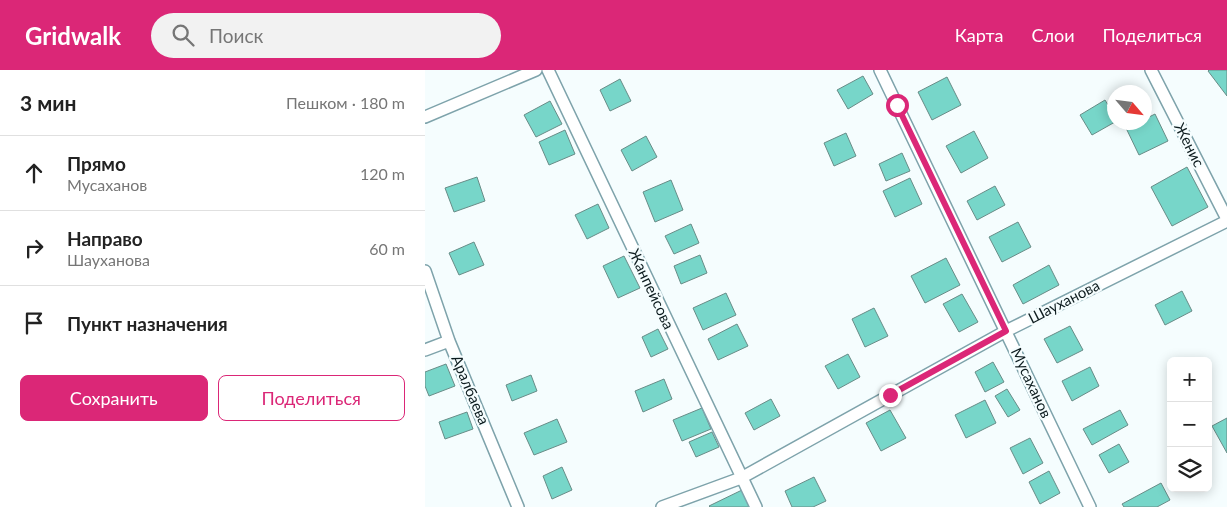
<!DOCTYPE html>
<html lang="ru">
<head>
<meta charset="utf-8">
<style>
	:root { --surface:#fff; --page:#f2f2f2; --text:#222; --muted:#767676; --line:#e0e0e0; --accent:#db2777 }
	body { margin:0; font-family:Lato,sans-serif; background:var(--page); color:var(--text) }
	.controls { position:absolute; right:15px; bottom:15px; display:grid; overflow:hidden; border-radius:8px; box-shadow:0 2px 12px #0003 }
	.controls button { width:45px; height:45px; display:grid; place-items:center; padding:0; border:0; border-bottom:1px solid var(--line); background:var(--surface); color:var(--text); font:25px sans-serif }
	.compass { position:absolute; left:682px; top:15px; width:45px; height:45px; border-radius:50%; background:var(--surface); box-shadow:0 2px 12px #0003; rotate:118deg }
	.stop { position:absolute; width:15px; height:15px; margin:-11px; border:4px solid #db2777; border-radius:50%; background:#fff }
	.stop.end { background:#db2777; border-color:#fff; box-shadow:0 1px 5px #0008 }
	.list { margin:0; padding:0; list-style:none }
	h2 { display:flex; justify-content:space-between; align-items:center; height:65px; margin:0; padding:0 20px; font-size:21px }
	h2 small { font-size:16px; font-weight:400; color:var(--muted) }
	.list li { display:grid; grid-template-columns:32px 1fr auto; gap:15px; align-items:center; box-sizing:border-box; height:75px; padding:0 20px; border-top:1px solid var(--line) }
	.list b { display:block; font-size:19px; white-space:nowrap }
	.list p { margin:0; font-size:16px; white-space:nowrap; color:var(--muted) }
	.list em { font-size:16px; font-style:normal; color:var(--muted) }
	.actions { display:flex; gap:10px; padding:15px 20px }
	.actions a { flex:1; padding:11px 0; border:1px solid var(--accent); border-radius:8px; text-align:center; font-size:18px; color:var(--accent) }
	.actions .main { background:var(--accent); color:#fff }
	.icon { flex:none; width:28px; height:28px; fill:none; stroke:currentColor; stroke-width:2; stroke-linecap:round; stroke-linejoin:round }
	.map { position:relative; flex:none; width:802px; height:437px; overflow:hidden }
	header { display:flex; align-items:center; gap:30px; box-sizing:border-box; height:70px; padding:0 25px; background:var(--accent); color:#fff }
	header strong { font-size:24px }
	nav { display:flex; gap:28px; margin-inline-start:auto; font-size:18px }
	.search { width:350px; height:45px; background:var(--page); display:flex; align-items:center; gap:12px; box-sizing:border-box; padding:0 18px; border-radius:28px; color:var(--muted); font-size:19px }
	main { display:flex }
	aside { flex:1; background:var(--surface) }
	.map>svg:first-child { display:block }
	.building { fill:#77d6c9; stroke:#688c87 }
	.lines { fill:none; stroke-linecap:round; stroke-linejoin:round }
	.street-casing { stroke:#7ea3ab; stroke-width:14 }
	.street { stroke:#fff; stroke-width:11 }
	.route { stroke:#db2777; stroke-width:6 }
	.labels { text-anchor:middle; stroke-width:4.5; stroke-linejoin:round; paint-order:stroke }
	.street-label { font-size:15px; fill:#0d1c1f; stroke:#f5fdfe }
</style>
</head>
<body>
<header>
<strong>Gridwalk</strong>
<div class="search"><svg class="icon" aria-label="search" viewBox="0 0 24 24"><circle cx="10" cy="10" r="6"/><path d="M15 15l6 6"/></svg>Поиск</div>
<nav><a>Карта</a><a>Слои</a><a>Поделиться</a></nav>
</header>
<main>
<aside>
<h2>3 мин<small>Пешком · 180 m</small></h2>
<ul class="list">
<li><svg class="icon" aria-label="ahead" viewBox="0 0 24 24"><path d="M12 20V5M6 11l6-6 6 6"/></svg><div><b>Прямо</b><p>Мусаханов</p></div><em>120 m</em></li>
<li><svg class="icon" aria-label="right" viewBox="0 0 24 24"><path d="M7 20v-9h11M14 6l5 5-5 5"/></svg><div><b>Направо</b><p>Шауханова</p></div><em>60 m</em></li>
<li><svg class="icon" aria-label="arrive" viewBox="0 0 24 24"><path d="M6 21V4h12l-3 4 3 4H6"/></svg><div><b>Пункт назначения</b></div></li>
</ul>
<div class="actions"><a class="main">Сохранить</a><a>Поделиться</a></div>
</aside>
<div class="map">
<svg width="802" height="437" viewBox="0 0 802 437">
	<rect width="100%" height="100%" fill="#f5fdfe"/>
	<!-- building -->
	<path class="building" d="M 784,0 L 802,0 L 802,26 L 783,1 Z
		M 438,6 L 448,24 L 423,39 L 412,20 Z
		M 522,7 L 536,35 L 507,50 L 493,22 Z
		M 195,9 L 206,31 L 185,41 L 175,20 Z
		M 680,30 L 690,46 L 690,52 L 667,65 L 655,45 Z
		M 125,31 L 137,54 L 111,67 L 99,45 Z
		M 730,44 L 743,71 L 714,85 L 701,58 L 713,52 L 720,52 L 720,49 Z
		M 140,60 L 150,84 L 124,95 L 114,72 Z
		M 549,61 L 563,88 L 536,103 L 521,76 Z
		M 421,63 L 431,86 L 409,96 L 399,73 Z
		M 221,66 L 232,87 L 207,101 L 196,80 Z
		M 477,83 L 485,101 L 461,111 L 454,94 Z
		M 762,97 L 783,137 L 747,156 L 726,117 Z
		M 52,107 L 60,131 L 29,142 L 20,118 Z
		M 485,108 L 497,134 L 470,147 L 458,121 Z
		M 246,110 L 258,140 L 230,152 L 218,122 Z
		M 570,116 L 580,135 L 552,150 L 542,131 Z
		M 173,134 L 184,158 L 162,169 L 150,145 Z
		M 593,152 L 606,177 L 577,192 L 564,167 Z
		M 266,154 L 274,173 L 249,184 L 240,166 Z
		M 49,172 L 59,195 L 34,205 L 24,183 Z
		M 275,185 L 282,203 L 256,214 L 249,196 Z
		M 199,186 L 215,218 L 193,228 L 178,196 Z
		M 521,188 L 535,215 L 500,233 L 486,206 Z
		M 624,195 L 634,215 L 598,234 L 588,215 Z
		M 757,221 L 767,241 L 740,255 L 730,235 Z
		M 301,223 L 311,245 L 278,260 L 268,238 Z
		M 537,224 L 553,252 L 534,262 L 518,234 Z
		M 449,238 L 463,266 L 440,277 L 427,249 Z
		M 312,254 L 323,276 L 293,290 L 283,269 Z
		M 645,256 L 658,280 L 632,293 L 619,269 Z
		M 233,259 L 243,279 L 226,287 L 217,267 Z
		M 423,284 L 435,307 L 413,319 L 400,296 Z
		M 568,292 L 579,312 L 560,322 L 550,302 Z
		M 21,294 L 30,316 L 4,326 L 0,316 L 0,302 Z
		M 665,297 L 674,316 L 647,331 L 637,311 Z
		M 106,305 L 112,321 L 87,331 L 81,315 Z
		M 239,309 L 247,329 L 218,342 L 210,321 Z
		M 582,319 L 595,340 L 583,347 L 570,326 Z
		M 346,329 L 355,346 L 329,360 L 320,343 Z
		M 560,330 L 571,353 L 541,368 L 530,345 Z
		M 277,338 L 286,359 L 257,371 L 248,350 Z
		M 465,340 L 481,368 L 456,381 L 441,353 Z
		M 695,340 L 703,355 L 667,375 L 658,359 Z
		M 42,342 L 48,359 L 20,369 L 14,352 Z
		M 802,348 L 802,383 L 787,356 Z
		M 132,349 L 142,372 L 109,385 L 99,363 Z
		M 287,362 L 294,377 L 271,387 L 264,372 Z
		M 605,368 L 618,393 L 598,404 L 585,378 Z
		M 694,374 L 704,392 L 684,403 L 674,385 Z
		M 137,397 L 147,420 L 127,429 L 118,406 Z
		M 624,401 L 635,423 L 615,434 L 604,412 Z
		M 389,407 L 401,431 L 388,437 L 367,437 L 360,421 Z
		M 736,413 L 745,430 L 732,437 L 699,437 L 697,434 Z
		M 317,420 L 325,437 L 285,437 L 284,436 Z"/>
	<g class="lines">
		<!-- street casing -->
		<g class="street-casing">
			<path id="street" d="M 123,0 L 331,437
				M 455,0 L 665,437
				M 726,0 L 802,149
				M 0,47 L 111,0
				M 0,201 L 24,271 L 93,437
				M 0,280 L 24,271
				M 237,437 L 316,408 L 581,261 L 802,151"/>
		</g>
		<!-- street -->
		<use href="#street" class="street"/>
	</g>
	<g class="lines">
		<!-- route -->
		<path class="route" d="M 465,325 L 581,261 L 472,35"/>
	</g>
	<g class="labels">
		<!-- street labels -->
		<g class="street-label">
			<text transform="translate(764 75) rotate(63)" y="5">Женис</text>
			<text transform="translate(226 219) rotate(65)" y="5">Жанпейсова</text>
			<text transform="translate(639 232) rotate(-27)" y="5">Шауханова</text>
			<text transform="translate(606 313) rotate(65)" y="5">Мусаханов</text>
			<text transform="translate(45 320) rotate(67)" y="5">Аралбаева</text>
		</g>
	</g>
</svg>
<div class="controls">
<button>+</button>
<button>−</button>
<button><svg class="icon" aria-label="layers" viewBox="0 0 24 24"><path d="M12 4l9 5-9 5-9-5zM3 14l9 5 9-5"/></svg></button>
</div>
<svg class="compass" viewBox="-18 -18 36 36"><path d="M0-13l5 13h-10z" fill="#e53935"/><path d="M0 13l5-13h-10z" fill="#767676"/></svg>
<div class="stop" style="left:472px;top:35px"></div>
<div class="stop end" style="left:465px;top:325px"></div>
</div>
</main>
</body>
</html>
